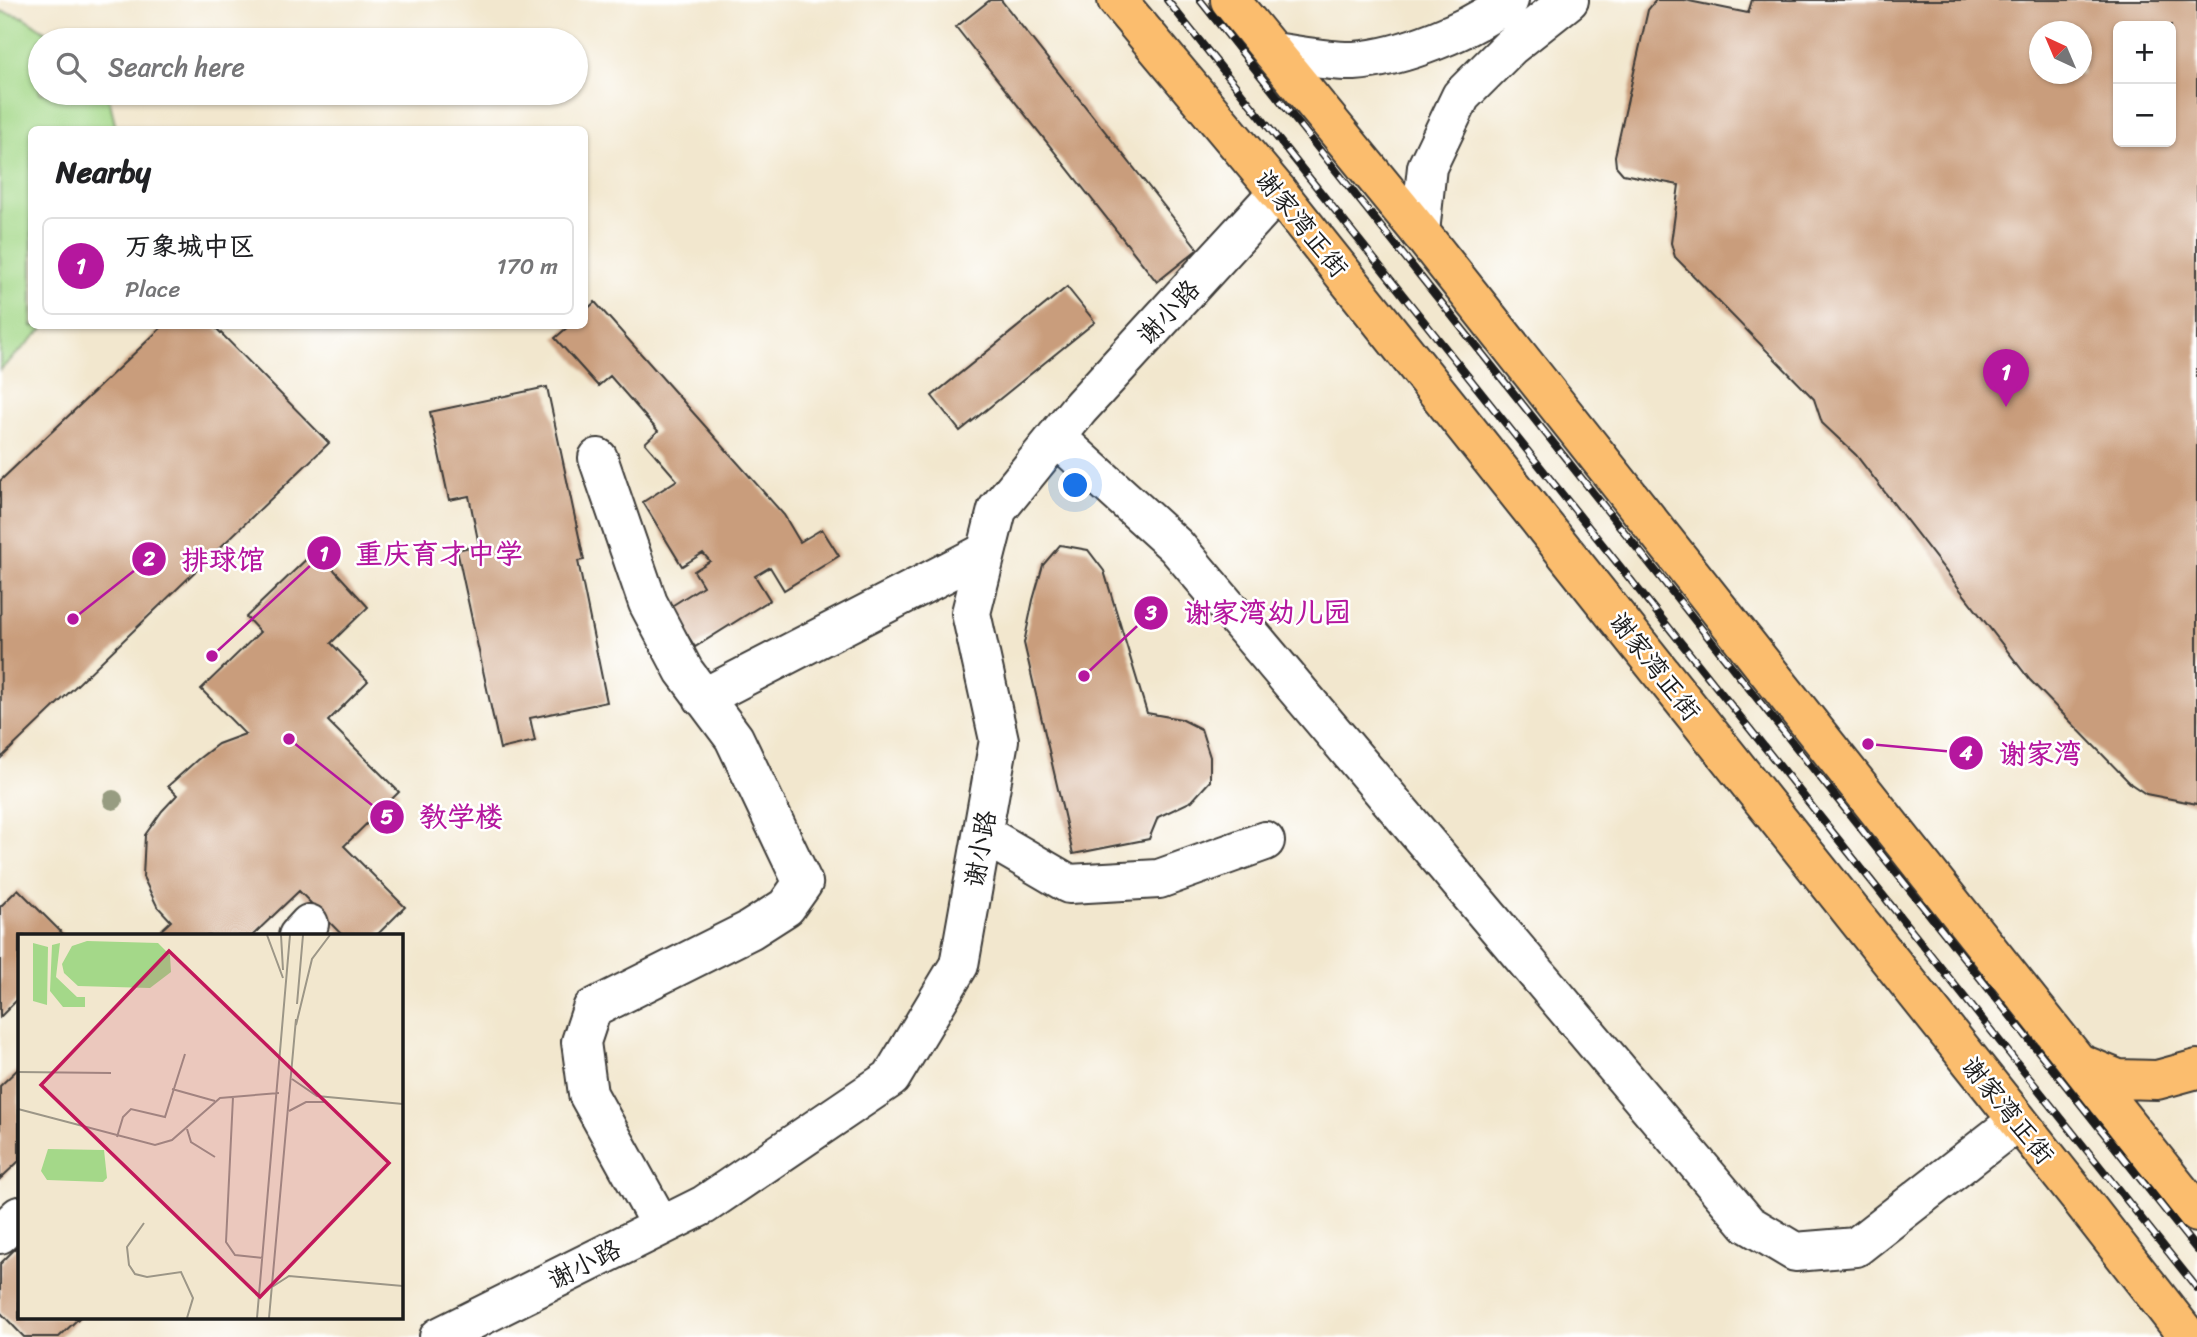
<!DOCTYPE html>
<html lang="en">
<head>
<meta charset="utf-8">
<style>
	:root { --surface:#fff; --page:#f2f2f2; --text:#202124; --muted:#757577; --line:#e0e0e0; --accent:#b5179e }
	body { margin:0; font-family:Sriracha,"LXGW WenKai TC",sans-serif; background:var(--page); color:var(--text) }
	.controls { position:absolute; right:21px; top:21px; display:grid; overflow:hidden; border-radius:10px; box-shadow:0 2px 5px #0004 }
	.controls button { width:63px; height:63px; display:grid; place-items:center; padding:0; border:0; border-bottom:2px solid var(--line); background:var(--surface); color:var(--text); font:35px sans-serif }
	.compass { position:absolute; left:2029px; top:21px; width:63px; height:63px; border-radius:50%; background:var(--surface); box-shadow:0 2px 5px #0004; rotate:316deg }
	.you { position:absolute; left:1076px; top:486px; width:24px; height:24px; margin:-18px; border:5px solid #fff; border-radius:50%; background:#1a73e8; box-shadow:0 0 0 10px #1a73e833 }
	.badge { display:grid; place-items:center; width:46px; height:46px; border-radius:50%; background:var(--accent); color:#fff; font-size:23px; font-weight:700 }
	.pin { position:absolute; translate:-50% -58px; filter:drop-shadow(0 2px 4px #0008) }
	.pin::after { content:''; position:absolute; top:37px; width:24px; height:21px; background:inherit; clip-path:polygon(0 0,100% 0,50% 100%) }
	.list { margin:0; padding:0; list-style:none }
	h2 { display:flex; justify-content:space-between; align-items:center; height:91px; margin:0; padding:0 28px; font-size:30px }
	h2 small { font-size:23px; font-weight:400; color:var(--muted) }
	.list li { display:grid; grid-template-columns:46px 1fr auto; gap:21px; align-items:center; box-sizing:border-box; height:98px; margin:0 14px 14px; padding:0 14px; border:2px solid var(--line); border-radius:10px }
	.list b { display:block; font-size:26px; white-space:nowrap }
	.list p { margin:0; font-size:23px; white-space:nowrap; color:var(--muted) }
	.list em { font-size:23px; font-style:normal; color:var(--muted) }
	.icon { flex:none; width:38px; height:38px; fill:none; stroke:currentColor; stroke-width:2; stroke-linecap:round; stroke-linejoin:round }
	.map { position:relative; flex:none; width:2197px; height:1337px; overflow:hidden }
	.search { position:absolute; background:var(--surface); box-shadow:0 2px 5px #0004; left:28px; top:28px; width:560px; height:77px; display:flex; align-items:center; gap:18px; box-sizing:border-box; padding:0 24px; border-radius:38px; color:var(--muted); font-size:26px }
	.panel { position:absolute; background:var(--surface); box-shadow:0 2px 5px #0004; left:28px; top:126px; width:560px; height:203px; border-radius:10px }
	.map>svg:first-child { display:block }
	.green { fill:#a4d889; stroke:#607a52; stroke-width:2 }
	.building { fill:#c99d7c; fill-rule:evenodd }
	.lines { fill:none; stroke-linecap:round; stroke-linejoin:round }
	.minor-casing { stroke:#3c3a37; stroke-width:42 }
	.major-casing { stroke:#3c3a37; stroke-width:42 }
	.minor { stroke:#fff; stroke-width:38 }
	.major { stroke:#fbbd6e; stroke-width:38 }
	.rail-casing { stroke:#1c1c1c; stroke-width:8 }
	.rail { stroke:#fff; stroke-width:5; stroke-dasharray:16; stroke-linecap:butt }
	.tree { fill:#979c81 }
	.labels { text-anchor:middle; stroke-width:5; stroke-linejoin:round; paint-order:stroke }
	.street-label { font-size:26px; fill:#1c1c1c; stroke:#fff }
	.inset-road { fill:none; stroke:#9c9687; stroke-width:2 }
	.view { fill:#c2185b; fill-opacity:0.15; stroke:#c2185b; stroke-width:3.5 }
	.inset-edge { fill:none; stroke:#1c1c1c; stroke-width:3.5 }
	.leader { fill:none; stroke:#b5179e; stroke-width:2.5 }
	.callout-dot { fill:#b5179e; stroke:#fff; stroke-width:2.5 }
	.mark-label { font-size:21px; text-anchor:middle; font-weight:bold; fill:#fff }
	.callout-label { font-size:28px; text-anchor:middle; font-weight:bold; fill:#b5179e; stroke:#fff; stroke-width:5; stroke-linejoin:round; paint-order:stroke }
</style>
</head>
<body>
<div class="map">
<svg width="2197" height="1337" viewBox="0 0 2197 1337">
	<rect width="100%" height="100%" fill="#fff"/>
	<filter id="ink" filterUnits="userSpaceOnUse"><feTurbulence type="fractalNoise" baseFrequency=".0143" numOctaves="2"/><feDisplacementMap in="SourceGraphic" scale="14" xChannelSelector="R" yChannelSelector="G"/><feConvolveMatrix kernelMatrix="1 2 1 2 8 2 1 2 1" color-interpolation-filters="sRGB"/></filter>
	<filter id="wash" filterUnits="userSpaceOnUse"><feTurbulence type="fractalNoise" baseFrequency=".00686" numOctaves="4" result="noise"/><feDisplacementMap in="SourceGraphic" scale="28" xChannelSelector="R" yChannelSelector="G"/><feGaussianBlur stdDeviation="1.57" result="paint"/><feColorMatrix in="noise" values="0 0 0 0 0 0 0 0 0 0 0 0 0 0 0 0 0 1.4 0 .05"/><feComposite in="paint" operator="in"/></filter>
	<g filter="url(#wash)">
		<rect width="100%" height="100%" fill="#f2e7ce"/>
		<!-- green -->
		<path class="green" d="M 0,11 L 23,17 L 58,40 L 40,40 L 40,93 L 103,93 L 110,102 L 116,129 L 32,130 L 32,326 L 46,326 L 0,370 Z"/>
		<g id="blocks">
			<!-- building -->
			<path class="building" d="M 990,0 L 1001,0 L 1198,249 L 1157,282 L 956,27 Z
				M 1656,0 L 1684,0 L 1748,13 L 1752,0 L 2197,0 L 2197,804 L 2146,794 L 2131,784 L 2030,680 L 1856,455 L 1822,423 L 1814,399 L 1675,257 L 1671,243 L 1679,185 L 1623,174 L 1616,166 L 1615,156 L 1648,10 ZM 2118,26 L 2171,26 L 2171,142 L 2118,142 ZM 2039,32 L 2082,32 L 2082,74 L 2039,74 Z
				M 1067,287 L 1095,322 L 960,431 L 932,396 Z
				M 595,302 L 784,515 L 800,542 L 822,529 L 839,556 L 784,590 L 770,567 L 755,576 L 770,600 L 695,647 L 670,607 L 703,586 L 694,571 L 710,561 L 703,553 L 682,566 L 643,502 L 677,480 L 645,443 L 658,431 L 610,376 L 598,386 L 555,338 L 569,326 L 584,326 L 584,312 Z
				M 163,326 L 214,326 L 329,443 L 1,758 L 0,481 Z
				M 547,387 L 584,560 L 578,561 L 607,702 L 530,718 L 535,741 L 500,749 L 457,550 L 479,545 L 469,496 L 449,500 L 430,412 Z
				M 1060,545 L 1088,550 L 1104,571 L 1147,713 L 1181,719 L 1201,729 L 1210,757 L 1210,781 L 1192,801 L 1158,817 L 1149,839 L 1073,854 L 1024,643 L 1033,600 L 1043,565 Z
				M 316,550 L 368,607 L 331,643 L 368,681 L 328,721 L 399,792 L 344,846 L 405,907 L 376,936 L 343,936 L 299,891 L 252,936 L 155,936 L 171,921 L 157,906 L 143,877 L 145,835 L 162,811 L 177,795 L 168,786 L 197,760 L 218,744 L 245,734 L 201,689 L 260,632 L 246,617 Z
				M 18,889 L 65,936 L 19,936 L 19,998 L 0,1017 L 0,907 Z
				M 19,1068 L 19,1161 L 0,1179 L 0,1086 Z
				M 19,1245 L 19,1318 L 79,1318 L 59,1337 L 24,1337 L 0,1312 L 0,1264 Z"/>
		</g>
	</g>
	<g filter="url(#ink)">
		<use href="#blocks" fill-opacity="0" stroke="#3c3a37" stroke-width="2"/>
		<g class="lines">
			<!-- minor casing -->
			<g class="minor-casing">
				<path id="minor" d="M 1273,52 C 1298,55 1330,62 1354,61 C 1401,58 1474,29 1509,0
					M 1420,232 L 1427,167 L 1461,96 L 1511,46 L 1569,0
					M 1056,437 L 1176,546 L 1748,1224 L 1795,1252 L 1856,1247 L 2017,1121
					M 598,458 L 648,603 L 684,671 L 734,738 L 803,883 L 786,907 L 750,930 L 592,1009 L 581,1042 L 588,1094 L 661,1226
					M 703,698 L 986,552
					M 983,834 L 1069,884 L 1159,879 L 1265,841
					M 298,936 L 309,924
					M 0,1234 L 19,1216
					M 439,1337 L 704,1205 L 891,1078 L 959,965 L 999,740 L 971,613 L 997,510 L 1079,409 L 1278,192"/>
			</g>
			<!-- major casing -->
			<g class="major-casing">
				<path id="major" d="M 1117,0 L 1278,192 L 2082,1201 L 2188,1337
					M 1230,0 L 1420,232 L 2197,1213
					M 2079,1063 L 2118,1079 L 2157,1080 L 2197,1069"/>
			</g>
			<!-- minor -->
			<use href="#minor" class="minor"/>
			<!-- major -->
			<use href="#major" class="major"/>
			<!-- rail casing -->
			<g class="rail-casing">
				<path id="rail" d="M 1167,0 L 2197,1288
					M 1200,0 L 2197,1250"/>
			</g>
			<!-- rail -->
			<use href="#rail" class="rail"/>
		</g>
		<!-- trees -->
		<circle class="tree" cx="113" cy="800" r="10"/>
	</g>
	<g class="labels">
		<!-- street labels -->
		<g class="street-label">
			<text transform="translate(1302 223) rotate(51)" y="9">谢家湾正街</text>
			<text transform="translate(1168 312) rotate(-47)" y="9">谢小路</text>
			<text transform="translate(1655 666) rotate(52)" y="9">谢家湾正街</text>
			<text transform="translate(980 849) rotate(-80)" y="9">谢小路</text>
			<text transform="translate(2008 1110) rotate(51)" y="9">谢家湾正街</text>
			<text transform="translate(584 1264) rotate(-27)" y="9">谢小路</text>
		</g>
	</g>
	<!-- overview -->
	<g transform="translate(18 934)">
		<rect width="385" height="385" fill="#f2e7ce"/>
		<path d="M 69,7 L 140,9 L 152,21 L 153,38 L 132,54 L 60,52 L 46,39 L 44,30 L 54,12 ZM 15,9 L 30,13 L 29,71 L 15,67 ZM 42,9 L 38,43 L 59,63 L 67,63 L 67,73 L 45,73 L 32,57 L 34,11 ZM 30,215 L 86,216 L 89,244 L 85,248 L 29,246 L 23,237 Z" fill="#a4d889"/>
		<path class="inset-road" d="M 249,1 L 265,44M 263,1 L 265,36M 279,70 L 285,1M 278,91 L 294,25 L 312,1M 0,138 L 93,139M 274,145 L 299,162 L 385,170M 154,155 L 197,167M 215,163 L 208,308 L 217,321 L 245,324M 0,175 L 137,211 L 154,206 L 202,164 L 261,159M 271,177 L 288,168 L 307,168M 169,195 L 173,208 L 197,223M 99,203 L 105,183 L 113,175 L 147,183 L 167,120M 126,289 L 109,313 L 111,331 L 117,340 L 129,343 L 163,338 L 175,364 L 169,384M 254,353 L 271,342 L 385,352M 239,384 L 272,1M 251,384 L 278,85"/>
		<path class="view" d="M 151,17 L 371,229 L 242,363 L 23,151 Z"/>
		<rect width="385" height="385" class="inset-edge"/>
	</g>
	<!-- callouts -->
	<path class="leader" d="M212 656L324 553M73 619L149 559M1084 676L1151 613M1868 744L1966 753M289 739L387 817"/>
	<g class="callout-dot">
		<circle cx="212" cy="656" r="7"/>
		<circle cx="73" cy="619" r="7"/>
		<circle cx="1084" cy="676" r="7"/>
		<circle cx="1868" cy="744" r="7"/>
		<circle cx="289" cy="739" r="7"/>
		<circle cx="324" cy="553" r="18"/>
		<circle cx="149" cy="559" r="18"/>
		<circle cx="1151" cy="613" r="18"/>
		<circle cx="1966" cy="753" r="18"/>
		<circle cx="387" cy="817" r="18"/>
	</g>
	<g class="mark-label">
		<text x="324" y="561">1</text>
		<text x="149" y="566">2</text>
		<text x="1151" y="620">3</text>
		<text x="1966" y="760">4</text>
		<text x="387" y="824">5</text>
	</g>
	<g class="callout-label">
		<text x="439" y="563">重庆育才中学</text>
		<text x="223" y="569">排球馆</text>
		<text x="1267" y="622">谢家湾幼儿园</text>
		<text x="2040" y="763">谢家湾</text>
		<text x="461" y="826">教学楼</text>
	</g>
</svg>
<div class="controls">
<button>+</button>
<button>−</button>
</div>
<svg class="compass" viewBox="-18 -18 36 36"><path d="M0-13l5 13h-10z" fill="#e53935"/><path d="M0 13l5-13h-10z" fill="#757577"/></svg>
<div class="you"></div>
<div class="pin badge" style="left:2006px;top:407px">1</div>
<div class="search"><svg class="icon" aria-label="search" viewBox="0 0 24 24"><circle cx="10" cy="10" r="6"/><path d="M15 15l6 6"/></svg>Search here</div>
<section class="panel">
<h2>Nearby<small></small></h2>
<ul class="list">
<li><span class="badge">1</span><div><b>万象城中区</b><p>Place</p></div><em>170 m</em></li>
</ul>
</section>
</div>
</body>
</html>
